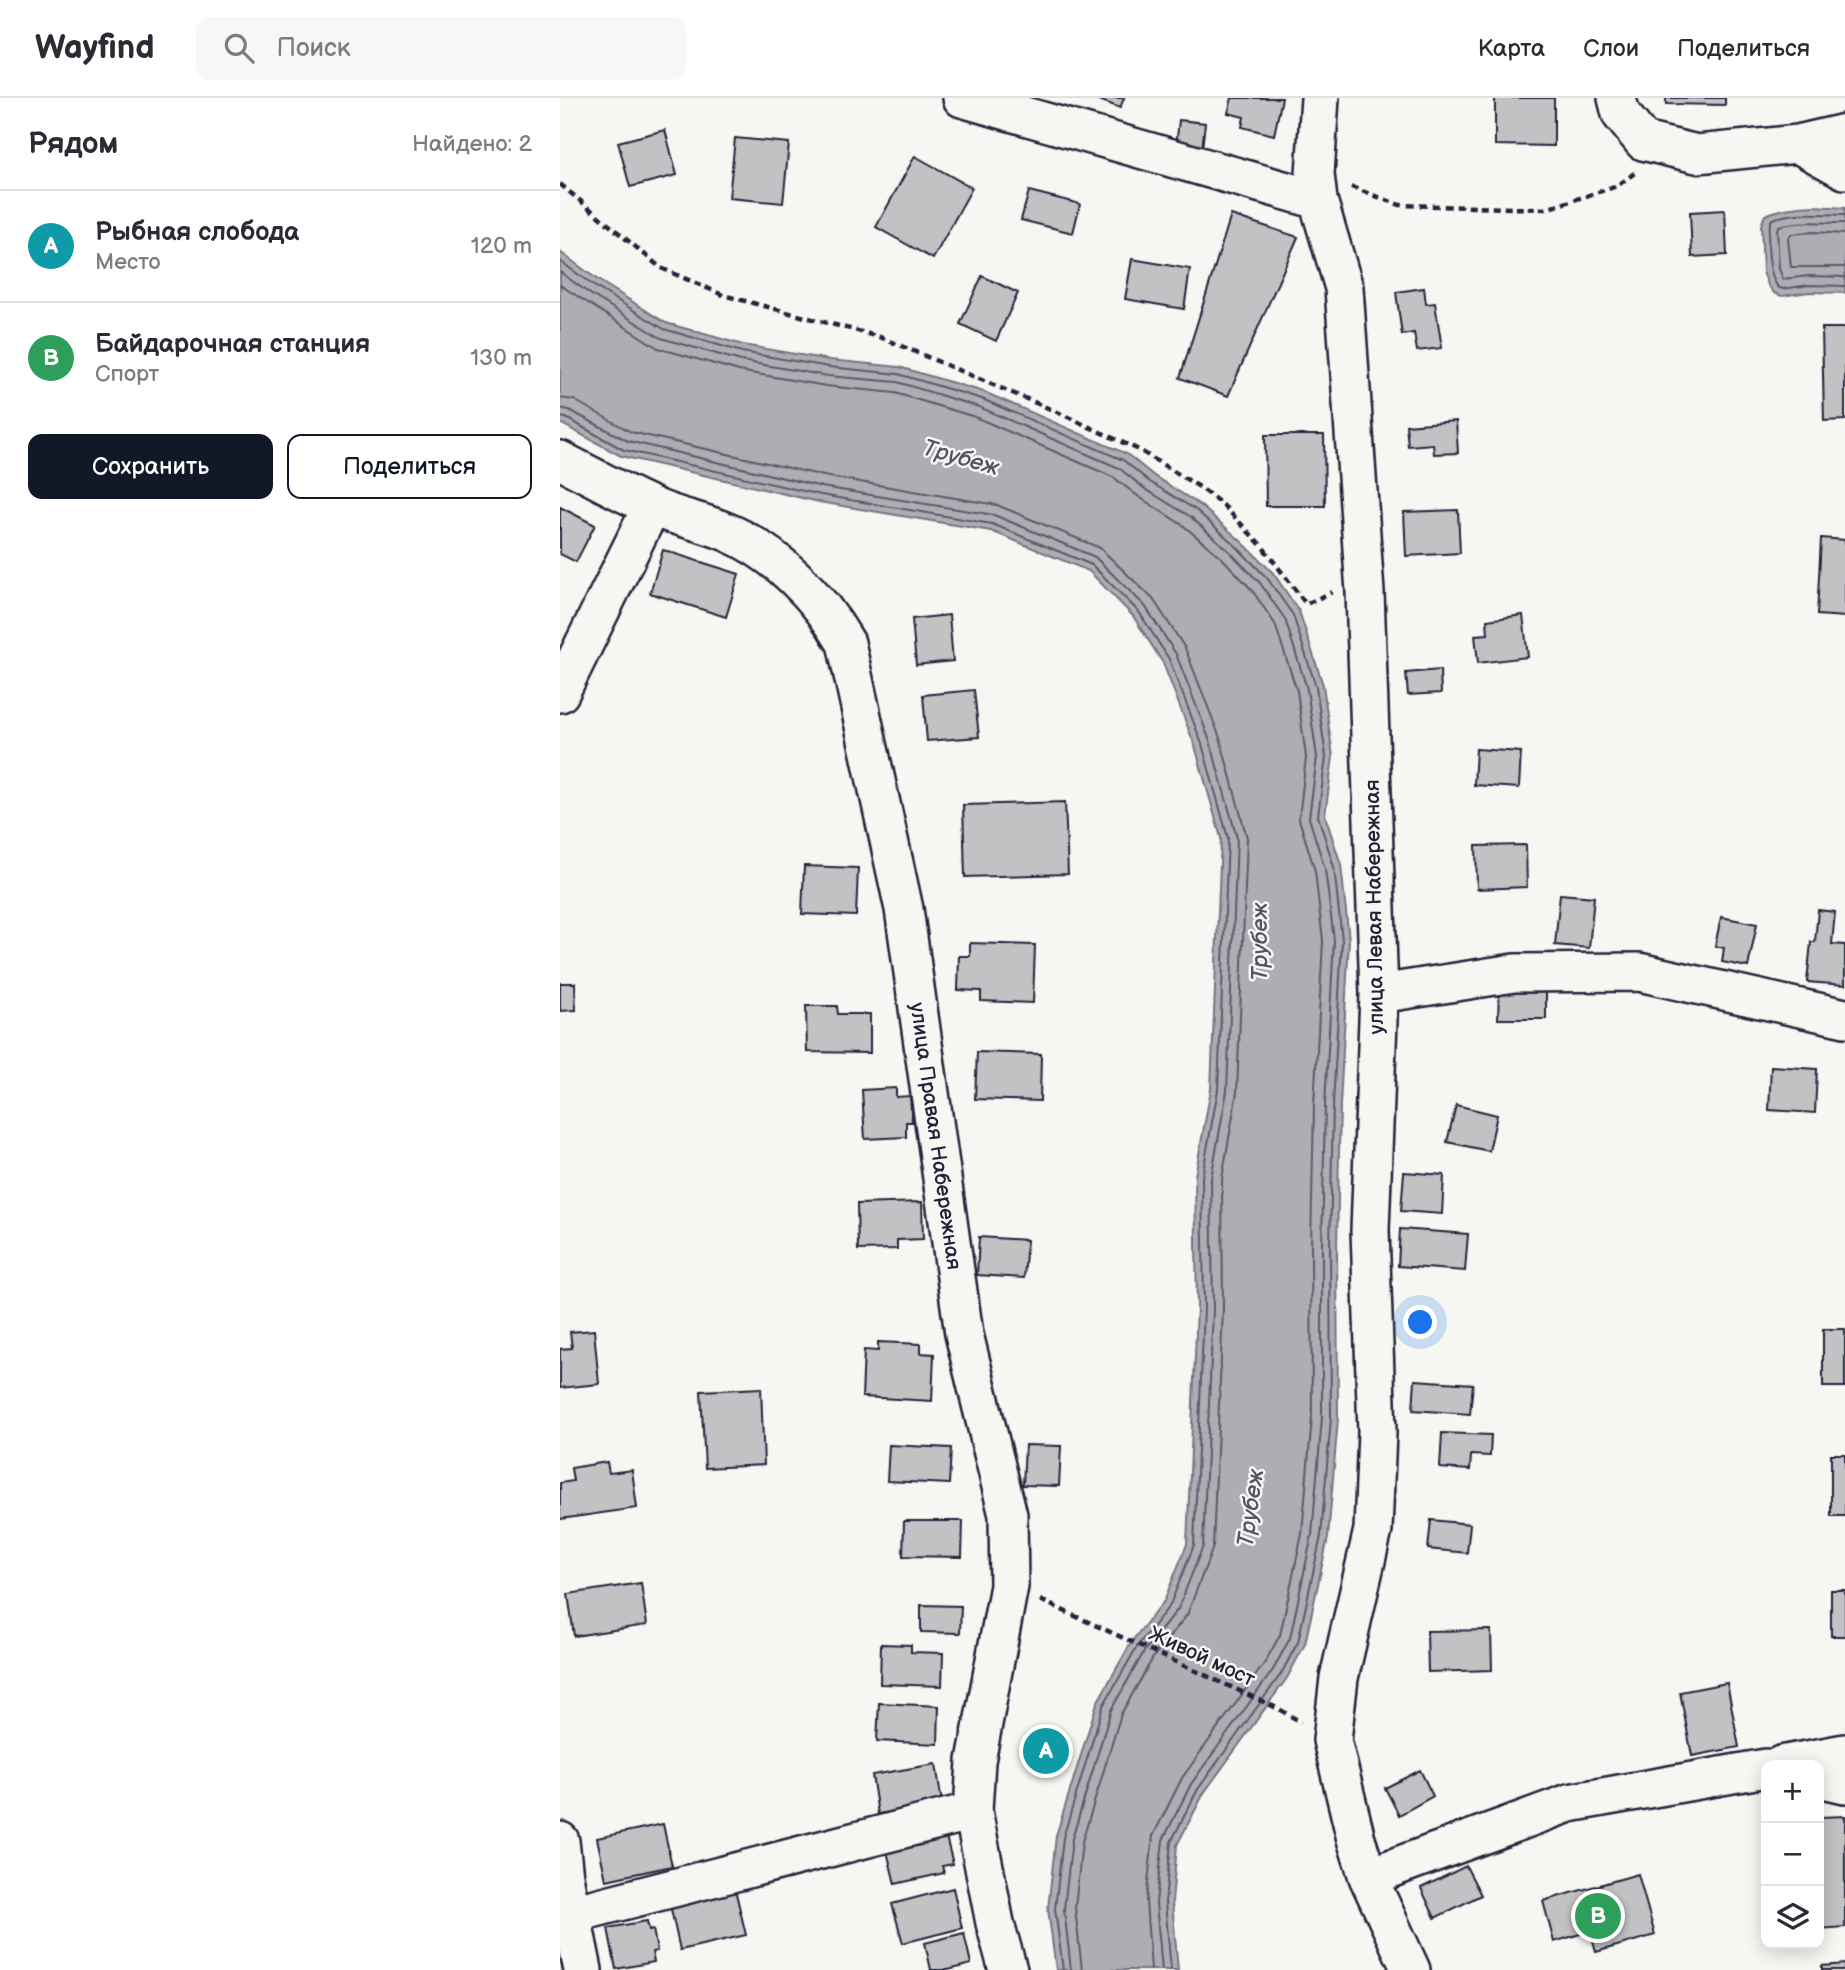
<!DOCTYPE html>
<html lang="ru">
<head>
<meta charset="utf-8">
<style>
	:root { --surface:#fff; --page:#f7f7f7; --text:#2b2b33; --muted:#7c7c81; --line:#e1e1e2; --accent:#111827 }
	body { margin:0; font-family:"Balsamiq Sans",sans-serif; background:var(--page); color:var(--text) }
	.controls { position:absolute; right:21px; bottom:21px; display:grid; overflow:hidden; border-radius:14px; box-shadow:0 4px 18px #0003 }
	.controls button { width:63px; height:63px; display:grid; place-items:center; padding:0; border:0; border-bottom:2px solid var(--line); background:var(--surface); color:var(--text); font:35px sans-serif }
	.you { position:absolute; left:861px; top:1225px; width:24px; height:24px; margin:-18px; border:5px solid #fff; border-radius:50%; background:#1a73e8; box-shadow:0 0 0 10px #1a73e833 }
	.badge { display:grid; place-items:center; width:46px; height:46px; border-radius:50%; background:var(--accent); color:#fff; font-size:23px; font-weight:700 }
	.pin { position:absolute; translate:-50% -50%; border:4px solid #fff; box-shadow:0 2px 7px #0006 }
	.list { margin:0; padding:0; list-style:none }
	h2 { display:flex; justify-content:space-between; align-items:center; height:91px; margin:0; padding:0 28px; font-size:30px }
	h2 small { font-size:23px; font-weight:400; color:var(--muted) }
	.list li { display:grid; grid-template-columns:46px 1fr auto; gap:21px; align-items:center; box-sizing:border-box; height:112px; padding:0 28px; border-top:2px solid var(--line) }
	.list b { display:block; font-size:26px; white-space:nowrap }
	.list p { margin:0; font-size:23px; white-space:nowrap; color:var(--muted) }
	.list em { font-size:23px; font-style:normal; color:var(--muted) }
	.actions { display:flex; gap:14px; padding:21px 28px }
	.actions a { flex:1; padding:16px 0; border:2px solid var(--accent); border-radius:14px; text-align:center; font-size:24px; color:var(--accent) }
	.actions .main { background:var(--accent); color:#fff }
	.icon { flex:none; width:38px; height:38px; fill:none; stroke:currentColor; stroke-width:2; stroke-linecap:round; stroke-linejoin:round }
	.map { position:relative; flex:none; width:1285px; height:1872px; overflow:hidden }
	header { display:flex; align-items:center; gap:42px; box-sizing:border-box; height:98px; padding:0 35px; background:var(--surface); border-bottom:2px solid var(--line) }
	header strong { font-size:33px }
	nav { display:flex; gap:38px; margin-inline-start:auto; font-size:24px }
	.search { width:490px; height:63px; background:var(--page); display:flex; align-items:center; gap:18px; box-sizing:border-box; padding:0 24px; border-radius:14px; color:var(--muted); font-size:26px }
	main { display:flex }
	aside { flex:1; background:var(--surface) }
	.map>svg:first-child { display:block }
	.water { fill:#adadb3; stroke:#757583; stroke-width:2 }
	.lines { fill:none; stroke-linecap:round; stroke-linejoin:round }
	.shore { stroke:#5a5a6b; stroke-width:2 }
	.building { fill:#c2c2c4; stroke:#22223b; stroke-width:2 }
	.minor-casing { stroke:#22223b; stroke-width:42 }
	.path { stroke:#22223b; stroke-width:4.5; stroke-dasharray:7 5; stroke-linecap:butt }
	.minor { stroke:#f6f6f2; stroke-width:37 }
	.labels { text-anchor:middle; stroke-width:5; stroke-linejoin:round; paint-order:stroke }
	.street-label { font-size:21px; fill:#22223b; stroke:#f6f6f2 }
	.water-label { font-size:23px; font-style:italic; fill:#535365; stroke:#f6f6f2 }
</style>
</head>
<body>
<header>
<strong>Wayfind</strong>
<div class="search"><svg class="icon" aria-label="search" viewBox="0 0 24 24"><circle cx="10" cy="10" r="6"/><path d="M15 15l6 6"/></svg>Поиск</div>
<nav><a>Карта</a><a>Слои</a><a>Поделиться</a></nav>
</header>
<main>
<aside>
<h2>Рядом<small>Найдено: 2</small></h2>
<ul class="list">
<li><span class="badge" style="background:#0f9aa8">A</span><div><b>Рыбная слобода</b><p>Место</p></div><em>120 m</em></li>
<li><span class="badge" style="background:#2e9e5b">B</span><div><b>Байдарочная станция</b><p>Спорт</p></div><em>130 m</em></li>
</ul>
<div class="actions"><a class="main">Сохранить</a><a>Поделиться</a></div>
</aside>
<div class="map">
<svg width="1285" height="1872" viewBox="0 0 1285 1872">
	<rect width="100%" height="100%" fill="#f6f6f2"/>
	<filter id="ink" filterUnits="userSpaceOnUse"><feTurbulence type="fractalNoise" baseFrequency=".0143" numOctaves="2"/><feDisplacementMap in="SourceGraphic" scale="14" xChannelSelector="R" yChannelSelector="G"/><feConvolveMatrix kernelMatrix="1 2 1 2 8 2 1 2 1" color-interpolation-filters="sRGB"/></filter>
	<g filter="url(#ink)">
		<!-- water -->
		<path class="water" d="M 1254,108 L 1285,110 L 1285,195 L 1249,194 L 1222,198 L 1214,195 L 1208,187 L 1203,174 L 1201,127 L 1205,117 C 1221,110 1237,109 1254,108 Z
			M 0,154 L 38,182 L 106,225 L 183,247 L 270,262 L 339,269 L 424,294 L 567,356 L 594,378 L 640,407 L 681,443 L 713,475 L 739,513 L 763,587 L 773,659 L 765,717 L 781,767 L 789,842 L 780,1007 L 777,1149 L 778,1320 L 768,1440 L 745,1546 L 727,1580 L 644,1695 L 617,1747 L 612,1804 L 618,1872 L 496,1872 L 488,1811 L 496,1738 L 537,1605 L 572,1543 L 604,1503 L 627,1446 L 637,1210 L 635,1078 L 651,991 L 661,740 L 635,648 L 603,565 L 573,518 L 529,473 L 431,433 L 259,404 L 61,358 L 0,325 Z"/>
		<g class="lines">
			<!-- shore -->
			<path class="shore" d="M 1285,117 C 1260,116 1236,113 1212,121 C 1205,135 1208,177 1218,189 L 1223,191 L 1249,187 L 1285,188
				M 1285,125 C 1263,125 1240,122 1219,128 L 1217,131 L 1219,171 L 1223,181 L 1249,178 L 1285,179
				M 1285,136 L 1254,134 L 1231,136 L 1228,140 L 1231,169 L 1285,169
				M 0,163 L 34,188 L 104,231 L 182,254 L 269,269 L 338,276 L 422,301 L 563,362 L 590,384 L 636,412 L 676,448 L 707,480 L 733,517 L 756,589 L 766,659 L 758,718 L 774,769 L 782,842 L 773,1007 L 770,1149 L 771,1320 L 761,1438 L 738,1544 L 721,1576 L 638,1691 L 611,1744 L 605,1804 L 611,1872
				M 0,174 L 30,196 L 101,240 L 181,263 L 268,278 L 337,284 L 419,309 L 559,370 L 585,391 L 631,419 L 670,454 L 700,485 L 725,521 L 747,591 L 757,659 L 749,720 L 765,771 L 774,842 L 765,1007 L 762,1149 L 762,1319 L 752,1437 L 730,1540 L 713,1572 L 631,1686 L 603,1742 L 596,1805 L 602,1872
				M 0,187 L 98,250 L 179,273 L 266,288 L 335,295 L 415,319 L 553,379 L 579,399 L 624,428 L 663,461 L 692,492 L 715,526 L 737,593 L 746,659 L 739,721 L 755,773 L 763,843 L 754,1007 L 751,1149 L 752,1319 L 742,1436 L 720,1537 L 704,1566 L 622,1680 L 593,1738 L 586,1803 L 591,1872
				M 0,300 L 14,302 L 71,334 L 264,378 L 437,407 L 540,450 L 593,501 L 625,550 L 660,640 L 687,740 L 677,994 L 662,1081 L 663,1211 L 653,1449 L 627,1517 L 594,1558 L 561,1616 L 522,1744 L 515,1810 L 522,1872
				M 0,310 L 9,312 L 68,343 L 262,389 L 434,417 L 535,459 L 585,508 L 616,556 L 650,643 L 677,740 L 667,993 L 651,1080 L 653,1211 L 643,1448 L 618,1511 L 585,1552 L 551,1612 L 512,1741 L 504,1811 L 511,1872
				M 0,319 L 6,320 L 64,352 L 261,397 L 432,426 L 532,467 L 579,514 L 609,561 L 642,646 L 668,740 L 658,992 L 642,1079 L 644,1211 L 634,1447 L 610,1507 L 578,1547 L 543,1608 L 503,1740 L 495,1811 L 503,1872"/>
		</g>
		<!-- building -->
		<path class="building" d="M 534,0 L 564,0 L 560,10 Z
			M 672,0 L 722,0 L 714,37 L 682,29 L 684,19 L 668,15 Z
			M 935,0 L 994,0 L 994,48 L 935,47 Z
			M 1106,0 L 1165,0 L 1165,7 L 1106,6 Z
			M 619,22 L 645,25 L 642,51 L 616,48 Z
			M 105,32 L 117,77 L 70,89 L 58,44 Z
			M 175,40 L 229,45 L 223,105 L 169,100 Z
			M 355,58 L 412,90 L 373,161 L 316,129 Z
			M 469,93 L 520,106 L 513,135 L 461,122 Z
			M 1165,112 L 1167,157 L 1132,159 L 1130,114 Z
			M 671,117 L 738,139 L 668,298 L 620,280 Z
			M 572,161 L 630,171 L 624,211 L 565,201 Z
			M 422,178 L 458,195 L 436,243 L 400,226 Z
			M 864,190 L 866,206 L 875,205 L 882,250 L 857,253 L 854,235 L 842,237 L 836,194 Z
			M 1262,230 L 1285,230 L 1285,322 L 1264,323 Z
			M 896,323 L 898,355 L 874,356 L 873,346 L 848,348 L 846,327 Z
			M 705,337 L 764,337 L 765,408 L 706,408 Z
			M 0,409 L 35,427 L 16,464 L 0,456 Z
			M 898,412 L 900,455 L 846,458 L 844,414 Z
			M 1261,440 L 1285,442 L 1285,519 L 1257,517 Z
			M 103,452 L 179,476 L 166,519 L 90,495 Z
			M 389,517 L 393,563 L 356,567 L 352,521 Z
			M 963,517 L 968,559 L 918,565 L 915,537 L 928,536 L 927,522 Z
			M 880,572 L 881,595 L 848,597 L 846,575 Z
			M 414,592 L 419,639 L 367,643 L 363,597 Z
			M 916,651 L 961,654 L 959,690 L 914,687 Z
			M 505,704 L 508,776 L 405,779 L 403,707 Z
			M 966,747 L 967,789 L 917,791 L 916,748 Z
			M 244,768 L 298,770 L 296,818 L 242,816 Z
			M 1000,796 L 1034,799 L 1029,850 L 995,847 Z
			M 1258,812 L 1275,814 L 1272,846 L 1285,847 L 1285,887 L 1247,884 L 1251,844 L 1255,844 Z
			M 1161,819 L 1197,826 L 1188,869 L 1162,864 L 1164,850 L 1155,848 Z
			M 410,845 L 475,847 L 473,905 L 421,903 L 421,893 L 398,892 L 399,858 L 410,858 Z
			M 0,885 L 15,885 L 16,912 L 0,913 Z
			M 939,892 L 986,893 L 986,921 L 938,921 Z
			M 246,908 L 277,908 L 278,916 L 310,916 L 310,955 L 247,954 Z
			M 417,954 L 481,956 L 480,1003 L 415,1001 Z
			M 1211,968 L 1257,971 L 1255,1015 L 1209,1012 Z
			M 336,990 L 336,999 L 350,998 L 352,1024 L 346,1024 L 346,1039 L 305,1041 L 302,992 Z
			M 896,1007 L 937,1017 L 929,1053 L 887,1044 Z
			M 844,1074 L 884,1077 L 882,1116 L 841,1113 Z
			M 362,1104 L 363,1141 L 337,1142 L 337,1151 L 298,1152 L 297,1106 Z
			M 840,1131 L 908,1136 L 905,1173 L 838,1168 Z
			M 419,1139 L 467,1142 L 464,1180 L 417,1177 Z
			M 1263,1231 L 1285,1231 L 1285,1289 L 1263,1289 Z
			M 34,1232 L 39,1286 L 0,1290 L 0,1251 L 12,1250 L 10,1234 Z
			M 318,1244 L 361,1246 L 361,1255 L 374,1256 L 372,1303 L 302,1299 L 304,1252 L 318,1253 Z
			M 855,1282 L 913,1286 L 910,1316 L 853,1312 Z
			M 201,1290 L 204,1367 L 145,1370 L 141,1293 Z
			M 882,1335 L 931,1337 L 930,1358 L 911,1357 L 910,1372 L 880,1370 Z
			M 329,1347 L 391,1350 L 389,1386 L 327,1383 Z
			M 465,1347 L 501,1348 L 499,1388 L 463,1387 Z
			M 1271,1356 L 1285,1356 L 1285,1418 L 1271,1418 Z
			M 47,1364 L 49,1375 L 72,1372 L 77,1410 L 0,1421 L 0,1385 L 13,1383 L 11,1370 Z
			M 871,1422 L 910,1426 L 907,1455 L 868,1451 Z
			M 344,1423 L 403,1423 L 402,1459 L 343,1458 Z
			M 81,1485 L 87,1527 L 14,1538 L 8,1496 Z
			M 1271,1492 L 1285,1492 L 1285,1538 L 1271,1538 Z
			M 361,1507 L 401,1508 L 400,1535 L 361,1534 Z
			M 931,1532 L 932,1572 L 868,1574 L 867,1533 Z
			M 321,1546 L 351,1547 L 351,1554 L 383,1555 L 382,1588 L 320,1586 Z
			M 1167,1585 L 1179,1649 L 1132,1658 L 1120,1594 Z
			M 319,1605 L 379,1608 L 378,1646 L 317,1643 Z
			M 376,1666 L 382,1705 L 318,1716 L 312,1677 Z
			M 860,1672 L 873,1698 L 839,1717 L 825,1690 Z
			M 1285,1718 L 1285,1829 L 1259,1831 L 1259,1719 Z
			M 103,1726 L 112,1768 L 46,1782 L 37,1740 Z
			M 385,1735 L 393,1766 L 382,1768 L 384,1775 L 335,1786 L 326,1749 Z
			M 906,1768 L 921,1797 L 875,1820 L 861,1790 Z
			M 1078,1776 L 1095,1837 L 1036,1854 L 1030,1833 L 994,1844 L 983,1803 Z
			M 174,1787 L 186,1837 L 120,1852 L 109,1802 Z
			M 393,1790 L 402,1830 L 343,1845 L 332,1806 Z
			M 87,1823 L 89,1832 L 93,1831 L 97,1853 L 92,1854 L 94,1864 L 56,1871 L 48,1830 Z
			M 404,1835 L 411,1866 L 388,1872 L 371,1872 L 365,1845 Z
			M 1285,1866 L 1285,1872 L 1262,1872 L 1262,1868 Z"/>
		<g class="lines">
			<!-- minor casing -->
			<g class="minor-casing">
				<path id="minor" d="M 402,0 L 758,102
					M 760,0 L 755,76 L 758,102 L 784,190 L 805,494 L 819,896 L 810,1132 L 817,1334 L 813,1432 L 779,1580 L 772,1642 L 796,1741 L 808,1779 L 851,1872
					M 1057,0 L 1061,16 L 1083,43 L 1137,56 L 1238,46 L 1285,35
					M 1238,46 L 1285,72
					M 0,362 C 32,378 63,396 96,410 C 119,420 144,424 167,434 C 217,455 259,499 286,545 L 344,811 L 404,1236 L 448,1417 L 449,1488 L 416,1663 L 413,1713 L 435,1825 L 448,1872
					M 0,595 L 92,408
					M 819,896 L 954,875 L 1079,874 L 1285,920
					M 1221,1667 L 1285,1655
					M 1259,1680 L 1285,1686
					M 0,1743 L 4,1779 L 23,1872
					M 808,1779 L 1009,1705 L 1206,1670
					M 12,1816 L 413,1713"/>
			</g>
			<!-- path -->
			<path class="path" d="M 0,86 L 101,170 L 163,197 L 320,239 L 495,313 L 579,352 L 641,390 L 664,408 L 702,448 L 746,506 L 772,494
				M 791,89 L 840,107 L 986,111 L 1057,88 L 1076,74
				M 480,1502 L 717,1610 L 741,1624"/>
			<!-- minor -->
			<use href="#minor" class="minor"/>
		</g>
	</g>
	<g class="labels">
		<!-- street labels -->
		<g class="street-label">
			<text transform="translate(814 809) rotate(-91)" y="7">улица Левая Набережная</text>
			<text transform="translate(376 1038) rotate(82)" y="7">улица Правая Набережная</text>
			<text transform="translate(642 1558) rotate(25)" y="7">Живой мост</text>
		</g>
		<!-- water labels -->
		<g class="water-label">
			<text transform="translate(401 359) rotate(16)" y="8">Трубеж</text>
			<text transform="translate(699 844) rotate(-90)" y="8">Трубеж</text>
			<text transform="translate(690 1410) rotate(-82)" y="8">Трубеж</text>
		</g>
	</g>
</svg>
<div class="controls">
<button>+</button>
<button>−</button>
<button><svg class="icon" aria-label="layers" viewBox="0 0 24 24"><path d="M12 4l9 5-9 5-9-5zM3 14l9 5 9-5"/></svg></button>
</div>
<div class="you"></div>
<div class="pin badge" style="left:486px;top:1653px;background:#0f9aa8">A</div>
<div class="pin badge" style="left:1038px;top:1818px;background:#2e9e5b">B</div>
</div>
</main>
</body>
</html>
